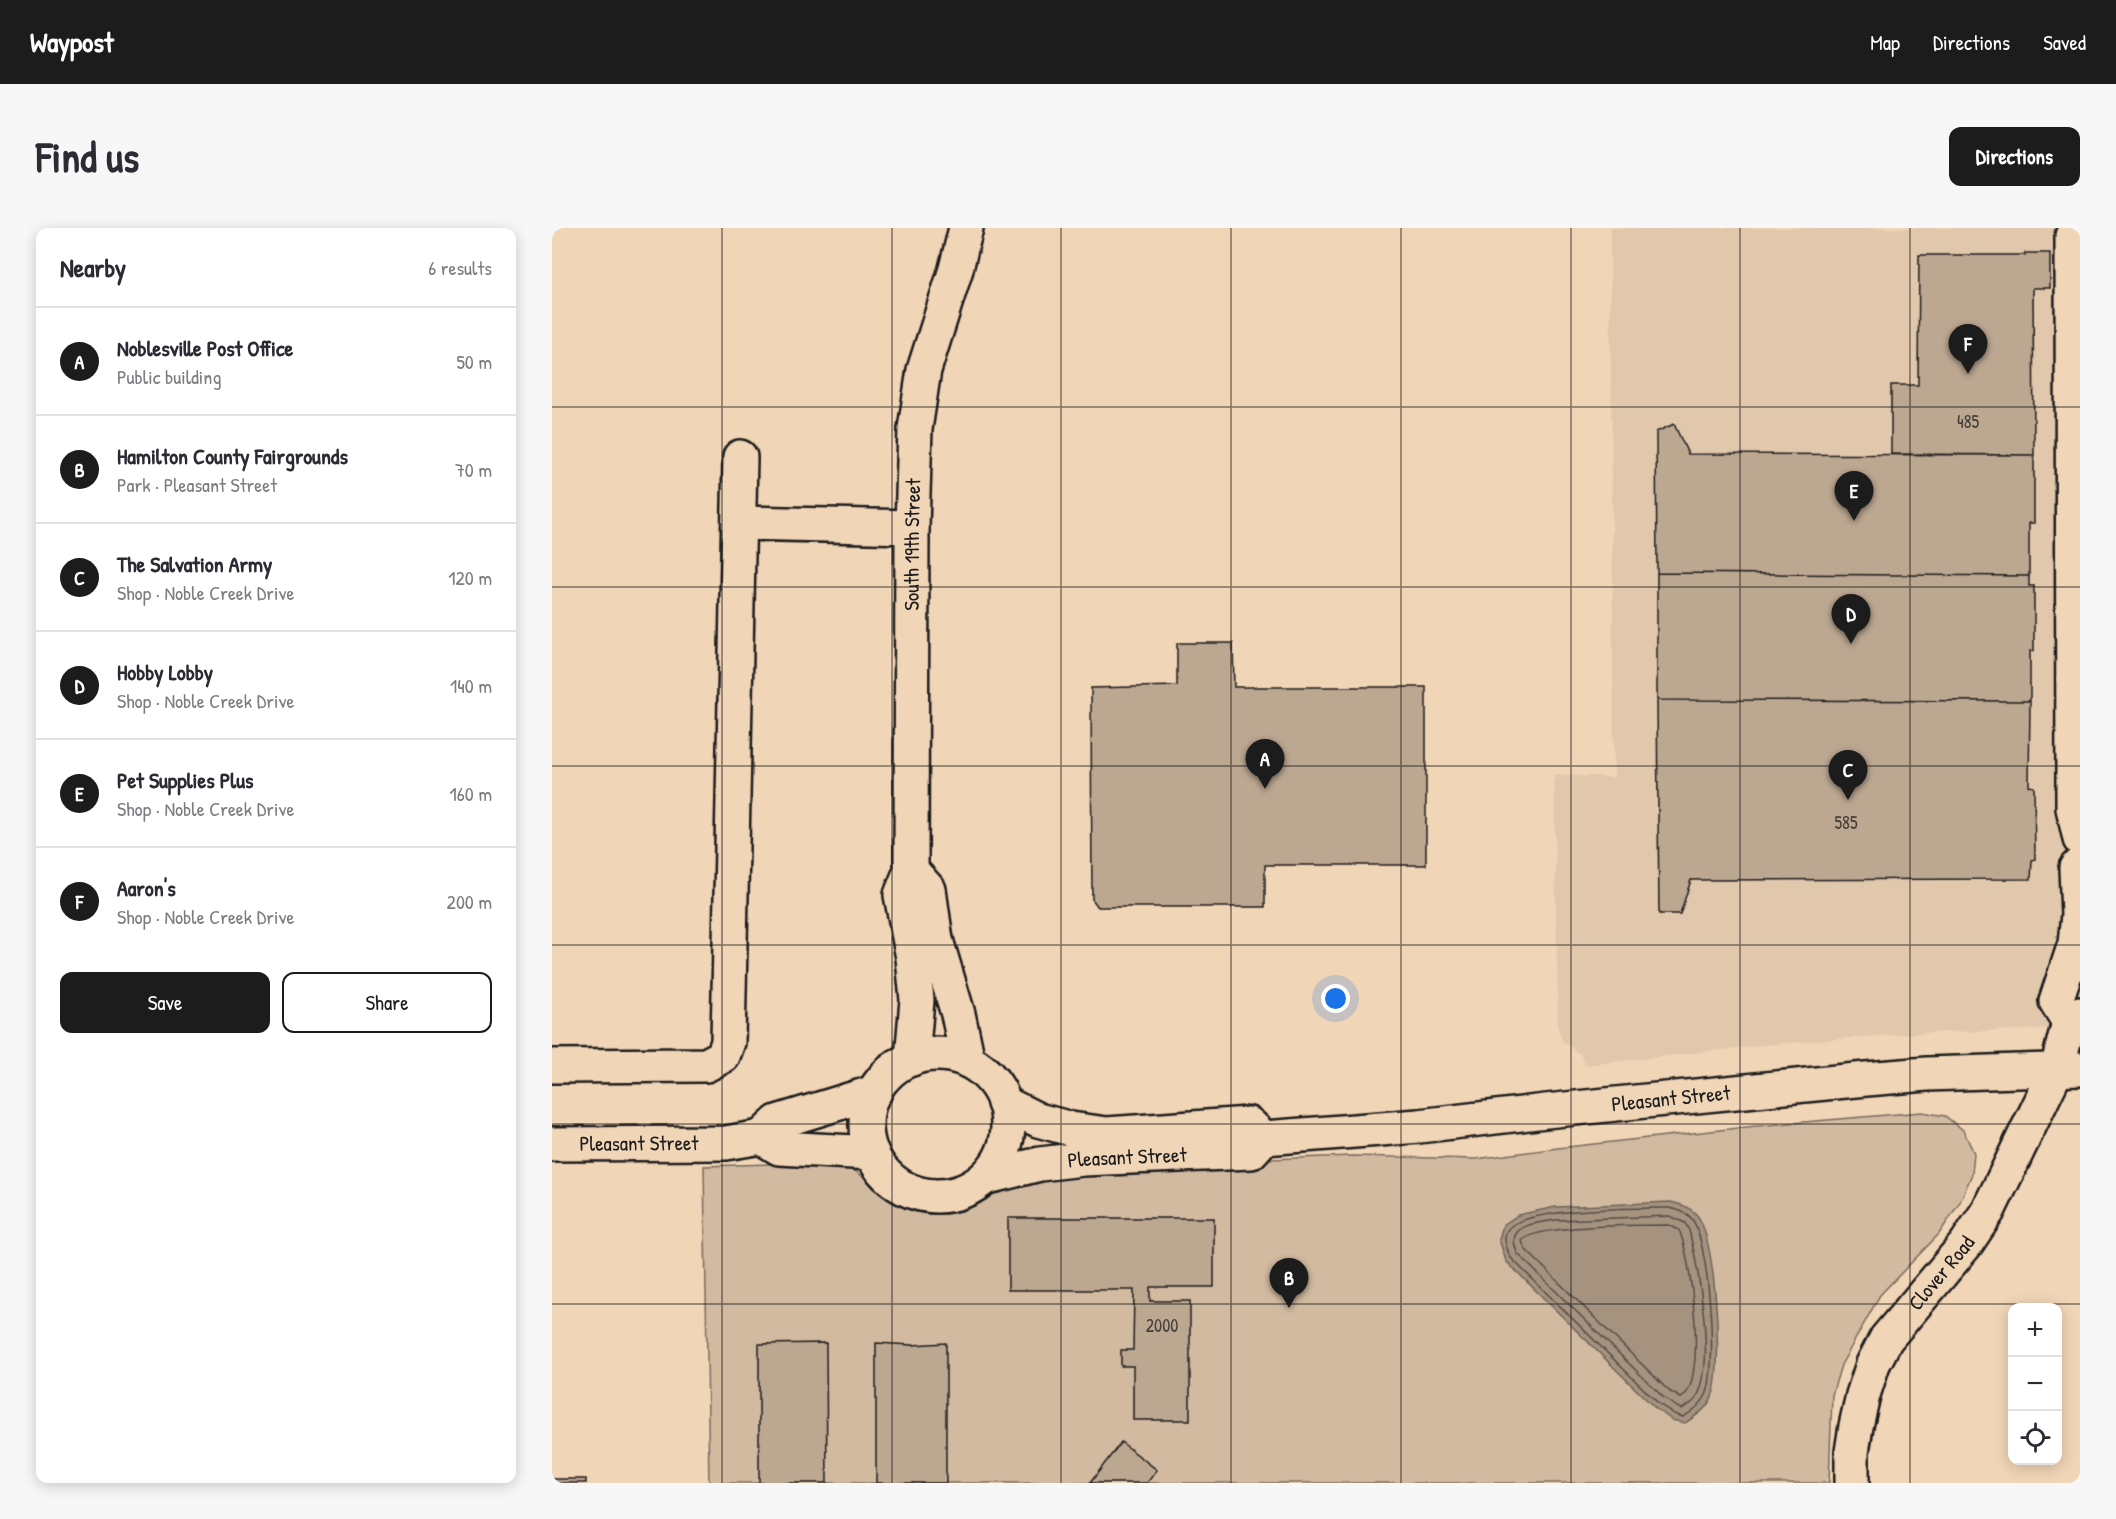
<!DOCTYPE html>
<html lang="en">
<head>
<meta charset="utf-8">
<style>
	:root { --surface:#fff; --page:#f7f7f7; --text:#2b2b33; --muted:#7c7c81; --line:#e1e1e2; --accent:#1c1c1c }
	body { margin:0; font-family:"Patrick Hand",sans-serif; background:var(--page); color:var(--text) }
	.controls { position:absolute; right:18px; bottom:18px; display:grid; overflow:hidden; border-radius:12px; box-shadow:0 3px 15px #0003 }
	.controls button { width:54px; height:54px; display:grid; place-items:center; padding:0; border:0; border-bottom:2px solid var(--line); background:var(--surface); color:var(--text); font:30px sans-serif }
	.you { position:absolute; left:784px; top:771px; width:21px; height:21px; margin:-15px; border:4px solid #fff; border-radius:50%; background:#1a73e8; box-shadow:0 0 0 9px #1a73e833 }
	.badge { display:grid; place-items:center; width:39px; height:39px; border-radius:50%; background:var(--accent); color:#fff; font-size:20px; font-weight:700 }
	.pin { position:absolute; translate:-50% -50px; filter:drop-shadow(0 2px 3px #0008) }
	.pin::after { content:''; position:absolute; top:32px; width:21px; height:18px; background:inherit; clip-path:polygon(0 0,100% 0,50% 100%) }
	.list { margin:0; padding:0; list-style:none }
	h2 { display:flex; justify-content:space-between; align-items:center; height:78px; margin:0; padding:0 24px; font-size:26px }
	h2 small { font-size:20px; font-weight:400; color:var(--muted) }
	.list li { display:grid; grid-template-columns:39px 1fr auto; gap:18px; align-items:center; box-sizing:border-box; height:108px; padding:0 24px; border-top:2px solid var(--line) }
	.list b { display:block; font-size:22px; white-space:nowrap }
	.list p { margin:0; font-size:20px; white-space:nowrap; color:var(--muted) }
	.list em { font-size:20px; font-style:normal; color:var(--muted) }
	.actions { display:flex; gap:12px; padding:18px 24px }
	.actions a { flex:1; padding:14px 0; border:2px solid var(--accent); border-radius:12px; text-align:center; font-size:21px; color:var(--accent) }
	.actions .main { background:var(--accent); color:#fff }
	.icon { flex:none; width:33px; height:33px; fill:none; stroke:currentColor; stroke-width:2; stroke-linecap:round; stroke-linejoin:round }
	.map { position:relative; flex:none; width:1528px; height:1255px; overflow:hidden; border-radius:12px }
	header { display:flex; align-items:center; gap:36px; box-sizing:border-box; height:84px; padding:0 30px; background:var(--accent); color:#fff }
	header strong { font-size:28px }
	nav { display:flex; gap:33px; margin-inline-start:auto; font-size:21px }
	.intro { display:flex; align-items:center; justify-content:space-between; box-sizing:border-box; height:144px; padding:0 36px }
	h1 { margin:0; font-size:42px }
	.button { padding:15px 27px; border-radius:12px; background:var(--accent); color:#fff; font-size:21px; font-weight:700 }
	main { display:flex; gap:36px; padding:0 36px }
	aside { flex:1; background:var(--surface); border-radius:12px; box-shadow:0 3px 15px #0003 }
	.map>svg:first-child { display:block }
	.built { fill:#e1c7ac }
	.green { fill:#d2baa0; stroke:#776b5e; stroke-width:1.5 }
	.water { fill:#a59380; stroke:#6e6358; stroke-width:1.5 }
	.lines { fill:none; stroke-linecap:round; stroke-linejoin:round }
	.shore { stroke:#534c44; stroke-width:1.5 }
	.building { fill:#bca791; stroke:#1c1c1c; stroke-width:1.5 }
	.minor-casing { stroke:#1c1c1c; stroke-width:38 }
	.minor { stroke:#f1d5b7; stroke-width:33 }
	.grid { fill:none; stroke:#1c1c1c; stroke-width:1.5; stroke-opacity:0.55 }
	.labels { text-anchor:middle; stroke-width:6; stroke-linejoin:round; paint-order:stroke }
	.number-label { font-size:18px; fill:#443f39 }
	.street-label { font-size:21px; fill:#1c1c1c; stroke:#f1d5b7 }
</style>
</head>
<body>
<header>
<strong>Waypost</strong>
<nav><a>Map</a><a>Directions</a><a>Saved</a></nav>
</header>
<div class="intro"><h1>Find us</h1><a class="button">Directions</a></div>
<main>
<aside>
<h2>Nearby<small>6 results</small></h2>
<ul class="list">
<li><span class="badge">A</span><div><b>Noblesville Post Office</b><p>Public building</p></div><em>50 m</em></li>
<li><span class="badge">B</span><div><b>Hamilton County Fairgrounds</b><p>Park · Pleasant Street</p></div><em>70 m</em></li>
<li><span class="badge">C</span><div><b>The Salvation Army</b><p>Shop · Noble Creek Drive</p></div><em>120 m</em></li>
<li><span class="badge">D</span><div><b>Hobby Lobby</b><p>Shop · Noble Creek Drive</p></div><em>140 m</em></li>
<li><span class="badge">E</span><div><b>Pet Supplies Plus</b><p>Shop · Noble Creek Drive</p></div><em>160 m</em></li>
<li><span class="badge">F</span><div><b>Aaron's</b><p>Shop · Noble Creek Drive</p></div><em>200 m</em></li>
</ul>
<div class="actions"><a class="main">Save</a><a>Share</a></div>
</aside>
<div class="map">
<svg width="1528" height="1255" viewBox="0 0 1528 1255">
	<rect width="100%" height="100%" fill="#f1d5b7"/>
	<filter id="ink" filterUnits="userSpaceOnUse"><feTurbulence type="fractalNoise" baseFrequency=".0167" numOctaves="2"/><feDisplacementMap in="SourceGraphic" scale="12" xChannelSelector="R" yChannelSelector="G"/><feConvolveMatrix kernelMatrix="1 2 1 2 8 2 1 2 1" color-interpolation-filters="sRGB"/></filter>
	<g filter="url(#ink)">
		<!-- built -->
		<path class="built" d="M 1058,0 L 1528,0 L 1528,800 L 1367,805 L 1232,815 L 1034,837 L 1028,826 L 1011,814 L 1006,801 L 1002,547 L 1062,549 Z"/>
		<!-- green -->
		<path class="green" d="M 1370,884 L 1393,888 L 1411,902 L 1422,925 L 1420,946 L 1408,974 L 1387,1006 L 1328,1067 L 1289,1137 L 1280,1167 L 1277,1255 L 157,1255 L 152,938 L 290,934 L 323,957 L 374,978 L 412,976 L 448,959 L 479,951 L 688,932 L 800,928 L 924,931 L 1006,920 L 1204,898 Z"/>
		<!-- water -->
		<path class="water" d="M 1119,974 C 1128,976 1138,979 1144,986 C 1164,1007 1171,1138 1161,1166 C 1156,1181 1145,1187 1133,1195 L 1120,1192 L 1103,1180 L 954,1033 L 947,1011 L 951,997 L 966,987 L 1004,979 Z"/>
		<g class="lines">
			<!-- shore -->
			<path class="shore" d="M 1118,980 C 1126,982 1134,984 1139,990 C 1157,1009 1166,1142 1154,1167 C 1149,1177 1142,1183 1131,1189 L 1122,1186 L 1107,1176 L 959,1030 C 955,1022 949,1008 957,1000 C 977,979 1088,980 1118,980 Z
				M 1118,988 L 1133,995 L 1137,1002 C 1146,1038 1166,1144 1142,1173 C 1139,1176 1134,1178 1130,1181 L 1125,1179 L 1112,1170 L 966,1026 C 951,996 984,995 1005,992 Z
				M 1117,997 L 1127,1002 C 1139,1028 1156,1156 1129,1170 L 1117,1163 L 973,1021 L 970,1013 C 981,997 1093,997 1117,997 Z"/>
		</g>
		<!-- building -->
		<path class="building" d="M 1473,25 L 1498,25 L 1498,60 L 1481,60 L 1482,227 L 1339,226 L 1339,157 L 1366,157 L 1367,27 L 1473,27 Z
			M 1122,196 L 1136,226 L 1482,227 L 1482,295 L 1477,295 L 1477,348 L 1105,345 L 1104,204 Z
			M 1105,345 L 1477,348 L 1477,358 L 1482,358 L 1482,423 L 1478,423 L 1478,473 L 1105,472 Z
			M 625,415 L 681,415 L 682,459 L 874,459 L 874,637 L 713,637 L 713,679 L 546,679 L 540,671 L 539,460 L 625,458 Z
			M 1105,472 L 1478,473 L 1477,558 L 1482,559 L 1483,631 L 1480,632 L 1479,651 L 1139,652 L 1128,686 L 1107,686 Z
			M 456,990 L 662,990 L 662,1059 L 598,1059 L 598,1073 L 638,1073 L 638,1192 L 581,1192 L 581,1138 L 569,1138 L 569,1122 L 581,1122 L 582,1062 L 456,1062 Z
			M 274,1115 L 275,1255 L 207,1255 L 207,1116 Z
			M 324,1115 L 360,1117 L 394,1115 L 394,1255 L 324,1255 Z
			M 569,1214 L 605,1242 L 595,1255 L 538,1255 Z
			M 0,1251 L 34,1251 L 34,1255 L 0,1255 Z"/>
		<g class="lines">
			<!-- minor casing -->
			<g class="minor-casing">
				<g id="minor">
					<path d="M 1528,8 L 1520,8 L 1521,580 L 1528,611"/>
					<path d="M 187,295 L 360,299"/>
					<path d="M 359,642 L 377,662 L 384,712 L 406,786 L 416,833"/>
					<path d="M 1517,794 L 1504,773 L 1523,716 L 1526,687 L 1524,640 L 1528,636"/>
					<circle cx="385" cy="897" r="71"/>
					<path id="s1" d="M 360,831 L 365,772 L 361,730 L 349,667 L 359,642 L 360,299 L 363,201 L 372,142 L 404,41 L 414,0"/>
					<path d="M 0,838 L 154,837 L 171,828 L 176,814 L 188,229"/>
					<path d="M 452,875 L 486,892 L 519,901 L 555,906 L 697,896 L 712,910"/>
					<path d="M 209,909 L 227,920 L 320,925"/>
					<path id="s2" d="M 0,916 L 174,915 L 209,909 L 225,894 L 323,864"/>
					<path id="s3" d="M 435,949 L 488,936 L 531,931 L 699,924 L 712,910 L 867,898 L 994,883 L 1314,851 L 1375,846 L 1528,841"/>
					<path id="s4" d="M 1300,1255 L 1300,1224 L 1304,1198 L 1311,1167 L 1321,1136 L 1334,1111 L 1414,1016 L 1436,983 L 1505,841 L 1517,794 L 1528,786"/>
				</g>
			</g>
			<!-- minor -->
			<use href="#minor" class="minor"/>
		</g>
	</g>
	<!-- grid -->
	<path class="grid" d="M 170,0 L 170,1255M 340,0 L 340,1255M 509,0 L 509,1255M 679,0 L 679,1255M 849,0 L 849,1255M 1019,0 L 1019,1255M 1188,0 L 1188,1255M 1358,0 L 1358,1255M 0,179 L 1528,179M 0,359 L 1528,359M 0,538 L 1528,538M 0,717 L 1528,717M 0,896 L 1528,896M 0,1076 L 1528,1076"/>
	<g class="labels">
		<!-- number labels -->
		<g class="number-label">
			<text x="1416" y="200">485</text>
			<text x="1294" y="601">585</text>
			<text x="610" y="1104">2000</text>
		</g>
		<!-- street labels -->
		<g class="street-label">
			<text dy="7" stroke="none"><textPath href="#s1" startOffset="518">South 19th Street</textPath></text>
			<text dy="7" stroke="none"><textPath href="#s3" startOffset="694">Pleasant Street</textPath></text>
			<text dy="7" stroke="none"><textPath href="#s2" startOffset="87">Pleasant Street</textPath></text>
			<text dy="7" stroke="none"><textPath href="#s3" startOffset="142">Pleasant Street</textPath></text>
			<text dy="7" stroke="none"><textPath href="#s4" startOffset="236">Clover Road</textPath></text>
		</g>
	</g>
</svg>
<div class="controls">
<button>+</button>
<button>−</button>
<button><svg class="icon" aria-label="locate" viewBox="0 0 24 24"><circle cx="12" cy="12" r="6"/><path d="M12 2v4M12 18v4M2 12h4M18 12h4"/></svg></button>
</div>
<div class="you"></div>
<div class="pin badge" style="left:713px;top:561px">A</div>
<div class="pin badge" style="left:737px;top:1080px">B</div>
<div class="pin badge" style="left:1296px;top:572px">C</div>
<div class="pin badge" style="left:1299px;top:416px">D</div>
<div class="pin badge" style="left:1302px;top:293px">E</div>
<div class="pin badge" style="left:1416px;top:146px">F</div>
</div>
</main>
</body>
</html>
